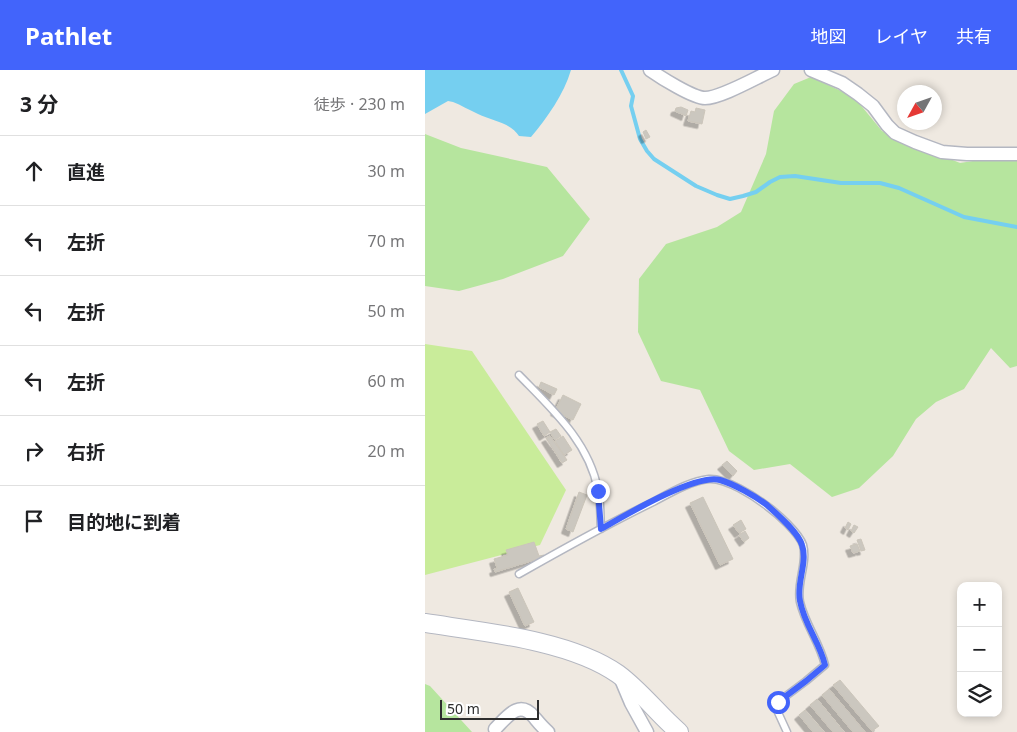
<!DOCTYPE html>
<html lang="ja">
<head>
<meta charset="utf-8">
<style>
	:root { --surface:#fff; --page:#f2f2f2; --text:#202124; --muted:#757577; --line:#e0e0e0; --accent:#4264fb }
	body { margin:0; font-family:"Noto Sans","Noto Sans JP",sans-serif; background:var(--page); color:var(--text) }
	.controls { position:absolute; right:15px; bottom:15px; display:grid; overflow:hidden; border-radius:10px; box-shadow:0 2px 8px #0003 }
	.controls button { width:45px; height:45px; display:grid; place-items:center; padding:0; border:0; border-bottom:1px solid var(--line); background:var(--surface); color:var(--text); font:25px sans-serif }
	.compass { position:absolute; left:472px; top:15px; width:45px; height:45px; border-radius:50%; background:var(--surface); box-shadow:0 2px 8px #0003; rotate:230deg }
	.scale { position:absolute; left:15px; bottom:12px; width:99px; box-sizing:border-box; padding-left:5px; border:2px solid #2e2e2e; border-top:0; font-size:14px; line-height:18px; white-space:nowrap; color:#2e2e2e; -webkit-text-stroke:4px #fff; paint-order:stroke }
	.stop { position:absolute; width:15px; height:15px; margin:-11px; border:4px solid #4264fb; border-radius:50%; background:#fff }
	.stop.end { background:#4264fb; border-color:#fff; box-shadow:0 1px 5px #0008 }
	.list { margin:0; padding:0; list-style:none }
	h2 { display:flex; justify-content:space-between; align-items:center; height:65px; margin:0; padding:0 20px; font-size:21px }
	h2 small { font-size:16px; font-weight:400; color:var(--muted) }
	.list li { display:grid; grid-template-columns:32px 1fr auto; gap:15px; align-items:center; box-sizing:border-box; height:70px; padding:0 20px; border-top:1px solid var(--line) }
	.list b { display:block; font-size:19px; white-space:nowrap }
	.list em { font-size:16px; font-style:normal; color:var(--muted) }
	.icon { flex:none; width:28px; height:28px; fill:none; stroke:currentColor; stroke-width:2; stroke-linecap:round; stroke-linejoin:round }
	.map { position:relative; flex:none; width:592px; height:662px; overflow:hidden }
	header { display:flex; align-items:center; gap:30px; box-sizing:border-box; height:70px; padding:0 25px; background:var(--accent); color:#fff }
	header strong { font-size:24px }
	nav { display:flex; gap:28px; margin-inline-start:auto; font-size:18px }
	main { display:flex }
	aside { flex:1; background:var(--surface) }
	.map>svg:first-child { display:block }
	.green { fill:#b6e59e }
	.pitch { fill:#c9ec9a }
	.water { fill:#75cff0 }
	.lines { fill:none; stroke-linecap:round; stroke-linejoin:round }
	.stream { stroke:#75cff0; stroke-width:4 }
	.building { fill:#cbc7bf; stroke:#cbc5ba; filter:url(#shadow) }
	.lane-casing { stroke:#b4b7c1; stroke-width:9 }
	.street-casing { stroke:#b4b7c1; stroke-width:15 }
	.secondary-casing { stroke:#b4b7c1; stroke-width:20 }
	.lane { stroke:#fff; stroke-width:6 }
	.street { stroke:#fff; stroke-width:12 }
	.secondary { stroke:#fff; stroke-width:18 }
	.route { stroke:#4264fb; stroke-width:6 }
</style>
</head>
<body>
<header>
<strong>Pathlet</strong>
<nav><a>地図</a><a>レイヤ</a><a>共有</a></nav>
</header>
<main>
<aside>
<h2>3 分<small>徒歩 · 230 m</small></h2>
<ul class="list">
<li><svg class="icon" aria-label="ahead" viewBox="0 0 24 24"><path d="M12 20V5M6 11l6-6 6 6"/></svg><div><b>直進</b></div><em>30 m</em></li>
<li><svg class="icon" aria-label="left" viewBox="0 0 24 24"><path d="M17 20v-9H6M10 6l-5 5 5 5"/></svg><div><b>左折</b></div><em>70 m</em></li>
<li><svg class="icon" aria-label="left" viewBox="0 0 24 24"><path d="M17 20v-9H6M10 6l-5 5 5 5"/></svg><div><b>左折</b></div><em>50 m</em></li>
<li><svg class="icon" aria-label="left" viewBox="0 0 24 24"><path d="M17 20v-9H6M10 6l-5 5 5 5"/></svg><div><b>左折</b></div><em>60 m</em></li>
<li><svg class="icon" aria-label="right" viewBox="0 0 24 24"><path d="M7 20v-9h11M14 6l5 5-5 5"/></svg><div><b>右折</b></div><em>20 m</em></li>
<li><svg class="icon" aria-label="arrive" viewBox="0 0 24 24"><path d="M6 21V4h12l-3 4 3 4H6"/></svg><div><b>目的地に到着</b></div></li>
</ul>
</aside>
<div class="map">
<svg width="592" height="662" viewBox="0 0 592 662">
	<defs>
		<filter id="shadow"><feDropShadow dx="-4.5" dy="4.5" stdDeviation="0" flood-color="#0004"/></filter>
	</defs>
	<rect width="100%" height="100%" fill="#efe9e1"/>
	<!-- green -->
	<path class="green" d="M 386,7 L 429,27 L 457,61 L 535,93 L 567,88 L 592,87 L 592,296 L 585,298 L 566,278 L 539,319 L 511,332 L 491,349 L 468,386 L 434,418 L 407,427 L 365,394 L 329,400 L 304,381 L 275,320 L 236,311 L 213,262 L 214,209 L 241,174 L 292,157 L 316,142 L 341,84 L 349,41 L 369,14 Z
		M 0,64 L 36,78 L 122,97 L 165,149 L 138,186 L 78,209 L 34,221 L 0,216 Z
		M 0,614 L 5,616 L 47,662 L 0,662 Z"/>
	<!-- pitch -->
	<path class="pitch" d="M 0,274 L 47,281 L 141,420 L 115,475 L 0,505 Z"/>
	<!-- water -->
	<path class="water" d="M 0,0 L 146,0 C 139,24 122,48 106,67 L 94,66 C 85,52 67,51 53,44 C 44,40 36,35 28,32 L 23,31 L 0,44 Z"/>
	<g class="lines">
		<!-- stream -->
		<path class="stream" d="M 196,0 L 208,26 L 206,36 L 215,69 L 222,81 L 229,89 L 271,116 L 292,125 L 305,129 L 318,126 L 331,122 L 345,112 L 355,107 L 370,106 L 416,113 L 455,113 L 474,118 L 539,147 L 592,157"/>
	</g>
	<!-- building -->
	<path class="building" d="M 256,37 L 263,40 L 261,46 L 250,41 L 251,38 Z
		M 271,38 L 280,40 L 277,54 L 263,51 L 266,41 L 270,42 Z
		M 221,60 L 225,67 L 221,69 L 218,62 Z
		M 116,312 L 132,319 L 129,325 L 114,317 Z
		M 138,325 L 156,334 L 148,350 L 130,341 Z
		M 118,351 L 125,362 L 119,366 L 112,354 Z
		M 131,359 L 136,366 L 130,370 L 125,362 Z
		M 125,366 L 142,390 L 137,393 L 121,368 Z
		M 138,366 L 147,380 L 139,385 L 130,371 Z
		M 302,391 L 312,401 L 308,406 L 297,395 Z
		M 154,422 L 162,425 L 148,462 L 141,459 Z
		M 278,427 L 308,489 L 295,495 L 265,433 Z
		M 316,450 L 321,459 L 314,463 L 308,455 Z
		M 423,452 L 426,454 L 423,460 L 420,458 Z
		M 429,455 L 433,457 L 429,463 L 426,461 Z
		M 320,461 L 324,468 L 319,472 L 314,465 Z
		M 436,469 L 440,480 L 436,481 L 432,470 Z
		M 109,472 L 114,486 L 119,485 L 119,487 L 70,502 L 69,499 L 72,498 L 69,489 L 83,485 L 81,480 Z
		M 432,474 L 435,481 L 428,483 L 425,476 Z
		M 93,518 L 109,552 L 100,556 L 84,522 Z
		M 415,610 L 454,656 L 447,661 L 408,615 Z
		M 404,619 L 440,662 L 428,662 L 397,625 Z
		M 392,629 L 419,662 L 408,662 L 385,635 Z
		M 380,640 L 399,662 L 388,662 L 374,645 Z"/>
	<g class="lines">
		<!-- lane casing -->
		<g class="lane-casing">
			<path id="lane" d="M 94,305 C 127,339 164,372 173,420 C 176,433 175,446 176,459
				M 94,504 C 138,479 183,454 228,432 C 245,423 265,411 284,409 C 301,408 329,426 342,436 C 353,444 374,463 378,475 C 383,493 371,513 375,532 C 380,554 395,573 400,595 L 381,611 L 353,632 L 351,638 L 362,662"/>
		</g>
		<!-- street casing -->
		<g class="street-casing">
			<path id="street" d="M 225,0 C 235,7 268,28 280,28 C 296,28 332,7 348,0
				M 386,0 L 417,13 L 433,24 L 448,36 L 462,55 L 470,63 L 490,72 L 517,82 L 542,84 L 592,84
				M 195,607 L 206,633 L 222,662
				M 70,659 C 82,647 94,629 109,647 C 114,653 117,657 123,662"/>
		</g>
		<!-- secondary casing -->
		<g class="secondary-casing">
			<path id="secondary" d="M 0,553 C 58,562 145,570 193,604 C 216,621 233,644 254,662"/>
		</g>
		<!-- lane -->
		<use href="#lane" class="lane"/>
		<!-- street -->
		<use href="#street" class="street"/>
		<!-- secondary -->
		<use href="#secondary" class="secondary"/>
	</g>
	<g class="lines">
		<!-- route -->
		<path class="route" d="M 173,421 L 176,459 C 199,446 271,403 295,410 C 309,414 330,426 342,435 C 352,444 373,462 377,475 C 383,493 371,513 375,531 C 379,554 395,573 400,595 L 381,611 L 353,632"/>
	</g>
</svg>
<div class="controls">
<button>+</button>
<button>−</button>
<button><svg class="icon" aria-label="layers" viewBox="0 0 24 24"><path d="M12 4l9 5-9 5-9-5zM3 14l9 5 9-5"/></svg></button>
</div>
<svg class="compass" viewBox="-18 -18 36 36"><path d="M0-13l5 13h-10z" fill="#e53935"/><path d="M0 13l5-13h-10z" fill="#757577"/></svg>
<div class="scale">50 m</div>
<div class="stop" style="left:353px;top:632px"></div>
<div class="stop end" style="left:173px;top:421px"></div>
</div>
</main>
</body>
</html>
